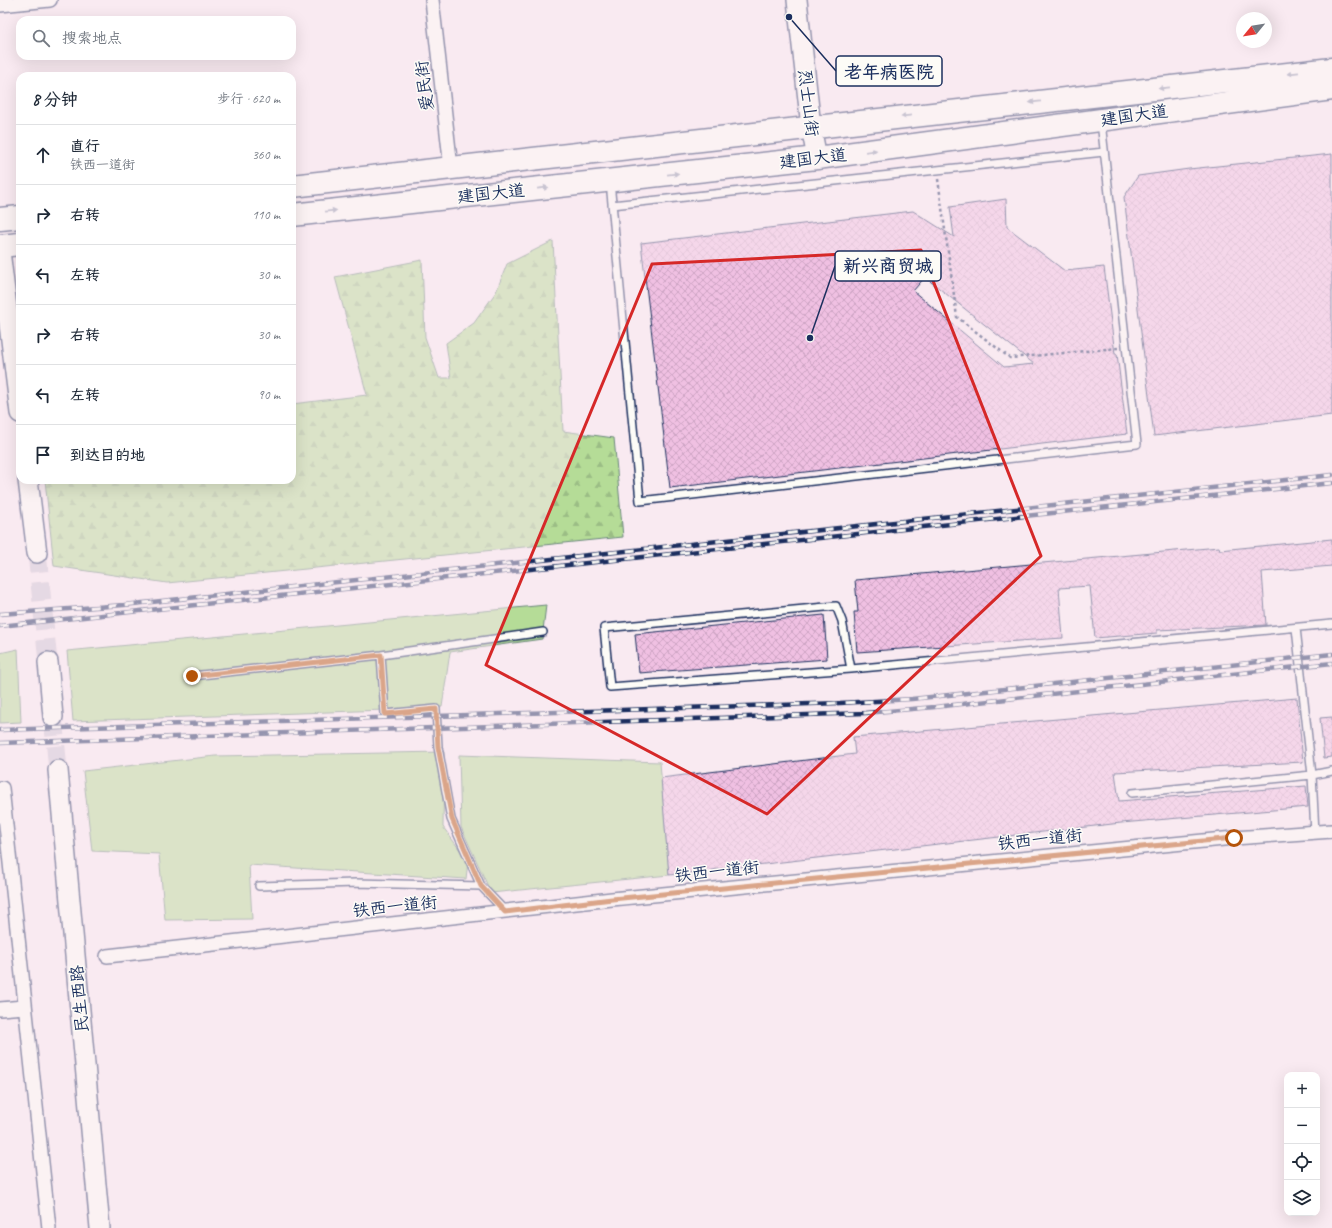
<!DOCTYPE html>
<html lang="zh">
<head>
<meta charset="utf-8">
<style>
	:root { --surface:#fff; --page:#f2f2f3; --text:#1f2937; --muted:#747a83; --line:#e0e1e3 }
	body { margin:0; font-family:Caveat,"LXGW WenKai TC",sans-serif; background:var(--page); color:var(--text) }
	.controls { position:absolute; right:12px; bottom:12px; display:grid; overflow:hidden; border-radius:8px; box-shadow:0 4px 16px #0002 }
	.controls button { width:36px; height:36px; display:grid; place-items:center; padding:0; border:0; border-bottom:1px solid var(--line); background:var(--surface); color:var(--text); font:20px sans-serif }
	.compass { position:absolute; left:1236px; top:12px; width:36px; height:36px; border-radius:50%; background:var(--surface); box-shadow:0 4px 16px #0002; rotate:240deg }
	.stop { position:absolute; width:12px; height:12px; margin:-9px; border:3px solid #b45309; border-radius:50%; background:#fff }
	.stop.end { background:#b45309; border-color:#fff; box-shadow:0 1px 4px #0008 }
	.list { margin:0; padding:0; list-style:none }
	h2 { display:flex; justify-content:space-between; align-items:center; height:52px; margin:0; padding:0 16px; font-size:17px }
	h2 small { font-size:13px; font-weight:400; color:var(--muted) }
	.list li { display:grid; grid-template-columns:26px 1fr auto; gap:12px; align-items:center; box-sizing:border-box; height:60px; padding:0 16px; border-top:1px solid var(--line) }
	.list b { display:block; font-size:15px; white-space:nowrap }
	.list p { margin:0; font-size:13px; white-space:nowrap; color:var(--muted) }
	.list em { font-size:13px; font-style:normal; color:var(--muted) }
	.icon { flex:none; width:22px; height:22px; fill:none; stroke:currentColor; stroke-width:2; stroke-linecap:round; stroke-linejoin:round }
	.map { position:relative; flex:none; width:1332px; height:1228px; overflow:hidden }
	.search { position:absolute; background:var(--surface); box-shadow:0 4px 16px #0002; left:16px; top:16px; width:280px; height:44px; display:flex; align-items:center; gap:10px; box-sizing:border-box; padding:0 14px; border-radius:12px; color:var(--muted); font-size:15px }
	.panel { position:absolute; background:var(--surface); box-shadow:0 4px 16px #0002; left:16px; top:72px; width:280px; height:412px; border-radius:12px }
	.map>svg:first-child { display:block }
	.grass { fill:#b5dc97; stroke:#68867a }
	.forest { fill:url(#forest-firs); stroke:#68867a }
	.building { fill:url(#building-cross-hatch); stroke:#1b2f5e; fill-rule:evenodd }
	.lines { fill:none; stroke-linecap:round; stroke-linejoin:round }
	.secondary-tunnel { stroke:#cdc5d4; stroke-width:19; stroke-dasharray:19 10; stroke-linecap:butt }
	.lane-casing { stroke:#1b2f5e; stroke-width:10 }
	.street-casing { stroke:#1b2f5e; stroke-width:16 }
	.secondary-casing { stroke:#1b2f5e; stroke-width:22 }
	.highway-casing { stroke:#1b2f5e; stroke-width:25 }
	.path { stroke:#1b2f5e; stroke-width:2.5; stroke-dasharray:3 3; stroke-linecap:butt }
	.lane { stroke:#fdfcf7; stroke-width:7 }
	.street { stroke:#fdfcf7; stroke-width:13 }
	.secondary { stroke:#fdfcf7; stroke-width:19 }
	.highway { stroke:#fdfcf7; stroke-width:22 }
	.rail-casing { stroke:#1b2f5e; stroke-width:4.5 }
	.rail { stroke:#fdfcf7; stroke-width:3; stroke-dasharray:9; stroke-linecap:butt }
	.oneway { fill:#8c96aa }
	.route { stroke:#b45309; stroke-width:5 }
	.marked { fill:none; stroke:#d62828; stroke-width:3; stroke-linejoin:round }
	.labels { text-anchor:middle; stroke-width:3; stroke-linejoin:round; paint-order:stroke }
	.street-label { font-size:17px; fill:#1b2f5e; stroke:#fdfcf7 }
	.leader { fill:none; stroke:#1b2f5e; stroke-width:1.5 }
	.callout-dot { fill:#1b2f5e; stroke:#fdfcf7; stroke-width:1.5 }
	.callout { fill:#fdfcf7; stroke:#1b2f5e; stroke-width:1.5 }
	.callout-label { font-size:18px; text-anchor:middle; font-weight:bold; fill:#1b2f5e }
</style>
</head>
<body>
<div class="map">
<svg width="1332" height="1228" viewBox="0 0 1332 1228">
	<defs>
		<pattern id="forest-firs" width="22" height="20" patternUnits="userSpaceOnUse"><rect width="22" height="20" fill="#b5dc97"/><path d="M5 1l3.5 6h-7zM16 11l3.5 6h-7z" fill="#9bbd85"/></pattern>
		<pattern id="building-cross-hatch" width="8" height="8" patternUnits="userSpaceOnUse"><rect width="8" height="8" fill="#f0c0e2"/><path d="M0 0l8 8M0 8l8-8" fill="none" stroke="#cda5c4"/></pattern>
	</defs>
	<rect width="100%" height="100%" fill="#f9eaf1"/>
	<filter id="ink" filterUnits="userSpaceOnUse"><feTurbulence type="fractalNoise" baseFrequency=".025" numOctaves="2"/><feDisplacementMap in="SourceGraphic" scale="8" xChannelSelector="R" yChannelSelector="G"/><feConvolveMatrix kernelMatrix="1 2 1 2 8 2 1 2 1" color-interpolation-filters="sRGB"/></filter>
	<g filter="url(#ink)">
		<!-- grass -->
		<path class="grass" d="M 546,605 L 542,639 L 450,652 L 442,707 L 385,710 L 73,721 L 67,651 Z
			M 18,649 L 21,722 L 0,723 L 0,653 Z
			M 444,752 L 443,827 L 468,861 L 466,879 L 249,865 L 252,919 L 165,920 L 159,854 L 92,851 L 83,771 L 215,756 Z
			M 459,755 L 660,762 L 669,875 L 491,893 L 461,827 Z"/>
		<!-- forest -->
		<path class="forest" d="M 553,241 L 563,431 L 614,438 L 623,537 L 167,583 L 54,566 L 45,480 L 292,480 L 292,404 L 367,395 L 335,277 L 422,260 L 425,337 L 439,378 L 451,378 L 446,343 L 474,323 L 496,292 L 507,264 Z"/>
		<!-- building -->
		<path class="building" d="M 1332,154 L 1332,415 L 1154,436 L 1124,197 L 1138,176 L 1189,169 Z
			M 1006,199 L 1007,227 L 1065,271 L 1104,267 L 1115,354 L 1117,354 L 1127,434 L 670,488 L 641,243 L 913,211 L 954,237 L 950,207 ZM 925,277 L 1034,364 L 1004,367 L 913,291 Z
			M 1332,539 L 1332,566 L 1262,572 L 1266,625 L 1157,630 L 1157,633 L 1095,638 L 1090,586 L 1059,588 L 1063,638 L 857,652 L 854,612 L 858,612 L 855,580 L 1219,547 L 1220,550 Z
			M 824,615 L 827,659 L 639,673 L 635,634 Z
			M 1297,698 L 1303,762 L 1115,772 L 1119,801 L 1306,786 L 1308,807 L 1121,823 L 669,875 L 661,778 L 855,754 L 853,737 Z
			M 1332,717 L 1332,757 L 1324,758 L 1320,718 Z"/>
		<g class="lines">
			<!-- secondary-tunnel -->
			<path class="secondary-tunnel" d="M 37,553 L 48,662
				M 53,717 L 58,770"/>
			<!-- lane casing -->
			<g class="lane-casing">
				<path id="lane" d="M 610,182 L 640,501 L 1137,444 L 1101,122
					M 612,205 L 1104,152
					M 1296,628 L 1312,775 L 1315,833
					M 381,655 L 385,714 L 436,709 L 438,747 L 451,819 L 481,886
					M 851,669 L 842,621 L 836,606 L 604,628 L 610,687 L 851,669 L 1332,624
					M 192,676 L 381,655 L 543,632
					M 1132,793 L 1312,775 L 1332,771
					M 259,886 L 356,883 L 481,886 L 505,911"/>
			</g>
			<!-- street casing -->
			<g class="street-casing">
				<path id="street" d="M 432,0 L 451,168
					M 0,5 L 50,0
					M 0,788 L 2,788 L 49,1228
					M 107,956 L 612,899 L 1234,838 L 1332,831
					M 0,1009 L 24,1007"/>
			</g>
			<!-- secondary casing -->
			<g class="secondary-casing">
				<path id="secondary" d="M 797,0 L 811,127 L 817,158
					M 0,251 L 20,413
					M 28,480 L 37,553
					M 48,662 L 53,717
					M 58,770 L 100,1228"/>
			</g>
			<!-- highway casing -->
			<g class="highway-casing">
				<path id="highway" d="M 292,186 L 1332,69
					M 292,215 L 817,158 L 1332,89
					M 0,219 L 20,217
					M 0,246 L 20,244"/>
			</g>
			<!-- path -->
			<path class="path" d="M 938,179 L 957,317 L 1010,358 L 1118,348"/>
			<!-- lane -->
			<use href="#lane" class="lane"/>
			<!-- street -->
			<use href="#street" class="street"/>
			<!-- secondary -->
			<use href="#secondary" class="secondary"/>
			<!-- highway -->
			<use href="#highway" class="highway"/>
			<!-- rail casing -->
			<g class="rail-casing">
				<path id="rail" d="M 0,614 L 124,605 L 1332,475
					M 0,626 L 1332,483
					M 0,730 L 840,703 L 912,699 L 1332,654
					M 0,743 L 865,713 L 935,707 L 1332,663"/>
			</g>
			<!-- rail -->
			<use href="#rail" class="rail"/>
		</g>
		<!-- one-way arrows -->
		<defs><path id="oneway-solid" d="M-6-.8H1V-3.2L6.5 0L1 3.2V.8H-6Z"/></defs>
		<g class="oneway">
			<use href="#oneway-solid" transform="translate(1293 73) rotate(174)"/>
			<use href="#oneway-solid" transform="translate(1164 88) rotate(174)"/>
			<use href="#oneway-solid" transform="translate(1035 102) rotate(174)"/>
			<use href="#oneway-solid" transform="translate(906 116) rotate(174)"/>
			<use href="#oneway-solid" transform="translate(871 151) rotate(-8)"/>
			<use href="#oneway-solid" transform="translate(673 174) rotate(-6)"/>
			<use href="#oneway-solid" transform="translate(543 188) rotate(-6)"/>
			<use href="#oneway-solid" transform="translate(331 211) rotate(-6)"/>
		</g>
	</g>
	<g class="lines" filter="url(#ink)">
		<!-- route -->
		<path class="route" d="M 192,676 L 381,655 L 385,714 L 436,709 L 438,747 L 452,819 L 481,886 L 505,912 L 612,899 L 1234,838"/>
	</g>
	<!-- marked area -->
	<path d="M0 0H1332V1228H0ZM 921,250 L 1041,556 L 767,814 L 486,665 L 652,264 Z" fill="#f9eaf1" fill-opacity=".55" fill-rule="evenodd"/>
	<path class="marked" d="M 921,250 L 1041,556 L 767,814 L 486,665 L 652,264 Z"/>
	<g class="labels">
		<!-- street labels -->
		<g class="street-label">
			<text transform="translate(424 86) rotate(-97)" y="6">爱民街</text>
			<text transform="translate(809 103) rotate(83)" y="6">烈士山街</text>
			<text transform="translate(1134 115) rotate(-8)" y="6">建国大道</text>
			<text transform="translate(813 158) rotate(-7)" y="6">建国大道</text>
			<text transform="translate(491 193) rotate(-6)" y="6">建国大道</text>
			<text transform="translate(1040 839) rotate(-6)" y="6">铁西一道街</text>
			<text transform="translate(717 871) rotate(-6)" y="6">铁西一道街</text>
			<text transform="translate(395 906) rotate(-6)" y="6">铁西一道街</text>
			<text transform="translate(79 999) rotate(-95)" y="6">民生西路</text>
		</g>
	</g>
	<!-- callouts -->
	<path class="leader" d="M789 17L836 71M810 338L835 266"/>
	<g class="callout-dot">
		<circle cx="789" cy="17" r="4"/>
		<circle cx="810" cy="338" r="4"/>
	</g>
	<g class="callout">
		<rect x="836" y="56" width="106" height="30" rx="4"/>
		<rect x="835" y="251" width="106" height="30" rx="4"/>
	</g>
	<g class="callout-label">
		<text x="889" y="78">老年病医院</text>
		<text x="888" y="272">新兴商贸城</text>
	</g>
</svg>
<div class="controls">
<button>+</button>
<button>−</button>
<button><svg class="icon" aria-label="locate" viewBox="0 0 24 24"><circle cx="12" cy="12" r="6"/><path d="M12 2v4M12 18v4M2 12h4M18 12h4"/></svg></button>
<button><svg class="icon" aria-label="layers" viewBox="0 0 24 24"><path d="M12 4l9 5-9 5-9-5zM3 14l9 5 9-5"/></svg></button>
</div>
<svg class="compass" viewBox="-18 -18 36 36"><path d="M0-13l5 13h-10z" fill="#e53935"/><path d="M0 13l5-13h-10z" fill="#747a83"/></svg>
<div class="stop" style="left:1234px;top:838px"></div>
<div class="stop end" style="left:192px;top:676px"></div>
<div class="search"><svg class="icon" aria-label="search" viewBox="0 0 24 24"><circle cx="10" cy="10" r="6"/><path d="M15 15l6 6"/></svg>搜索地点</div>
<section class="panel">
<h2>8 分钟<small>步行 · 620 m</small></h2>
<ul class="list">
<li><svg class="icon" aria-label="ahead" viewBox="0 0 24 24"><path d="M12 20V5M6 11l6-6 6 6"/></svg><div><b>直行</b><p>铁西一道街</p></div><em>360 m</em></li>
<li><svg class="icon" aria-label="right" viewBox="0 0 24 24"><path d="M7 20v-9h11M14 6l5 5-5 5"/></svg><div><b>右转</b></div><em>110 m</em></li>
<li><svg class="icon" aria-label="left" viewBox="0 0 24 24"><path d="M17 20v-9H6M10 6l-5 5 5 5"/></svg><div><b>左转</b></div><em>30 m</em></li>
<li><svg class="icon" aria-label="right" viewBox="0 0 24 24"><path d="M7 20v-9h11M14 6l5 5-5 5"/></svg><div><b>右转</b></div><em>30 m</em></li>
<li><svg class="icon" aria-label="left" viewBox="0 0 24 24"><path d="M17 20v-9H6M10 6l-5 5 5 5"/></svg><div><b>左转</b></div><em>90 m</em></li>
<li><svg class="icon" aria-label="arrive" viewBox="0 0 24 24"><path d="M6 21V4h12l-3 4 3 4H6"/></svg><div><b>到达目的地</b></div></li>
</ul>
</section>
</div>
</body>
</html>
